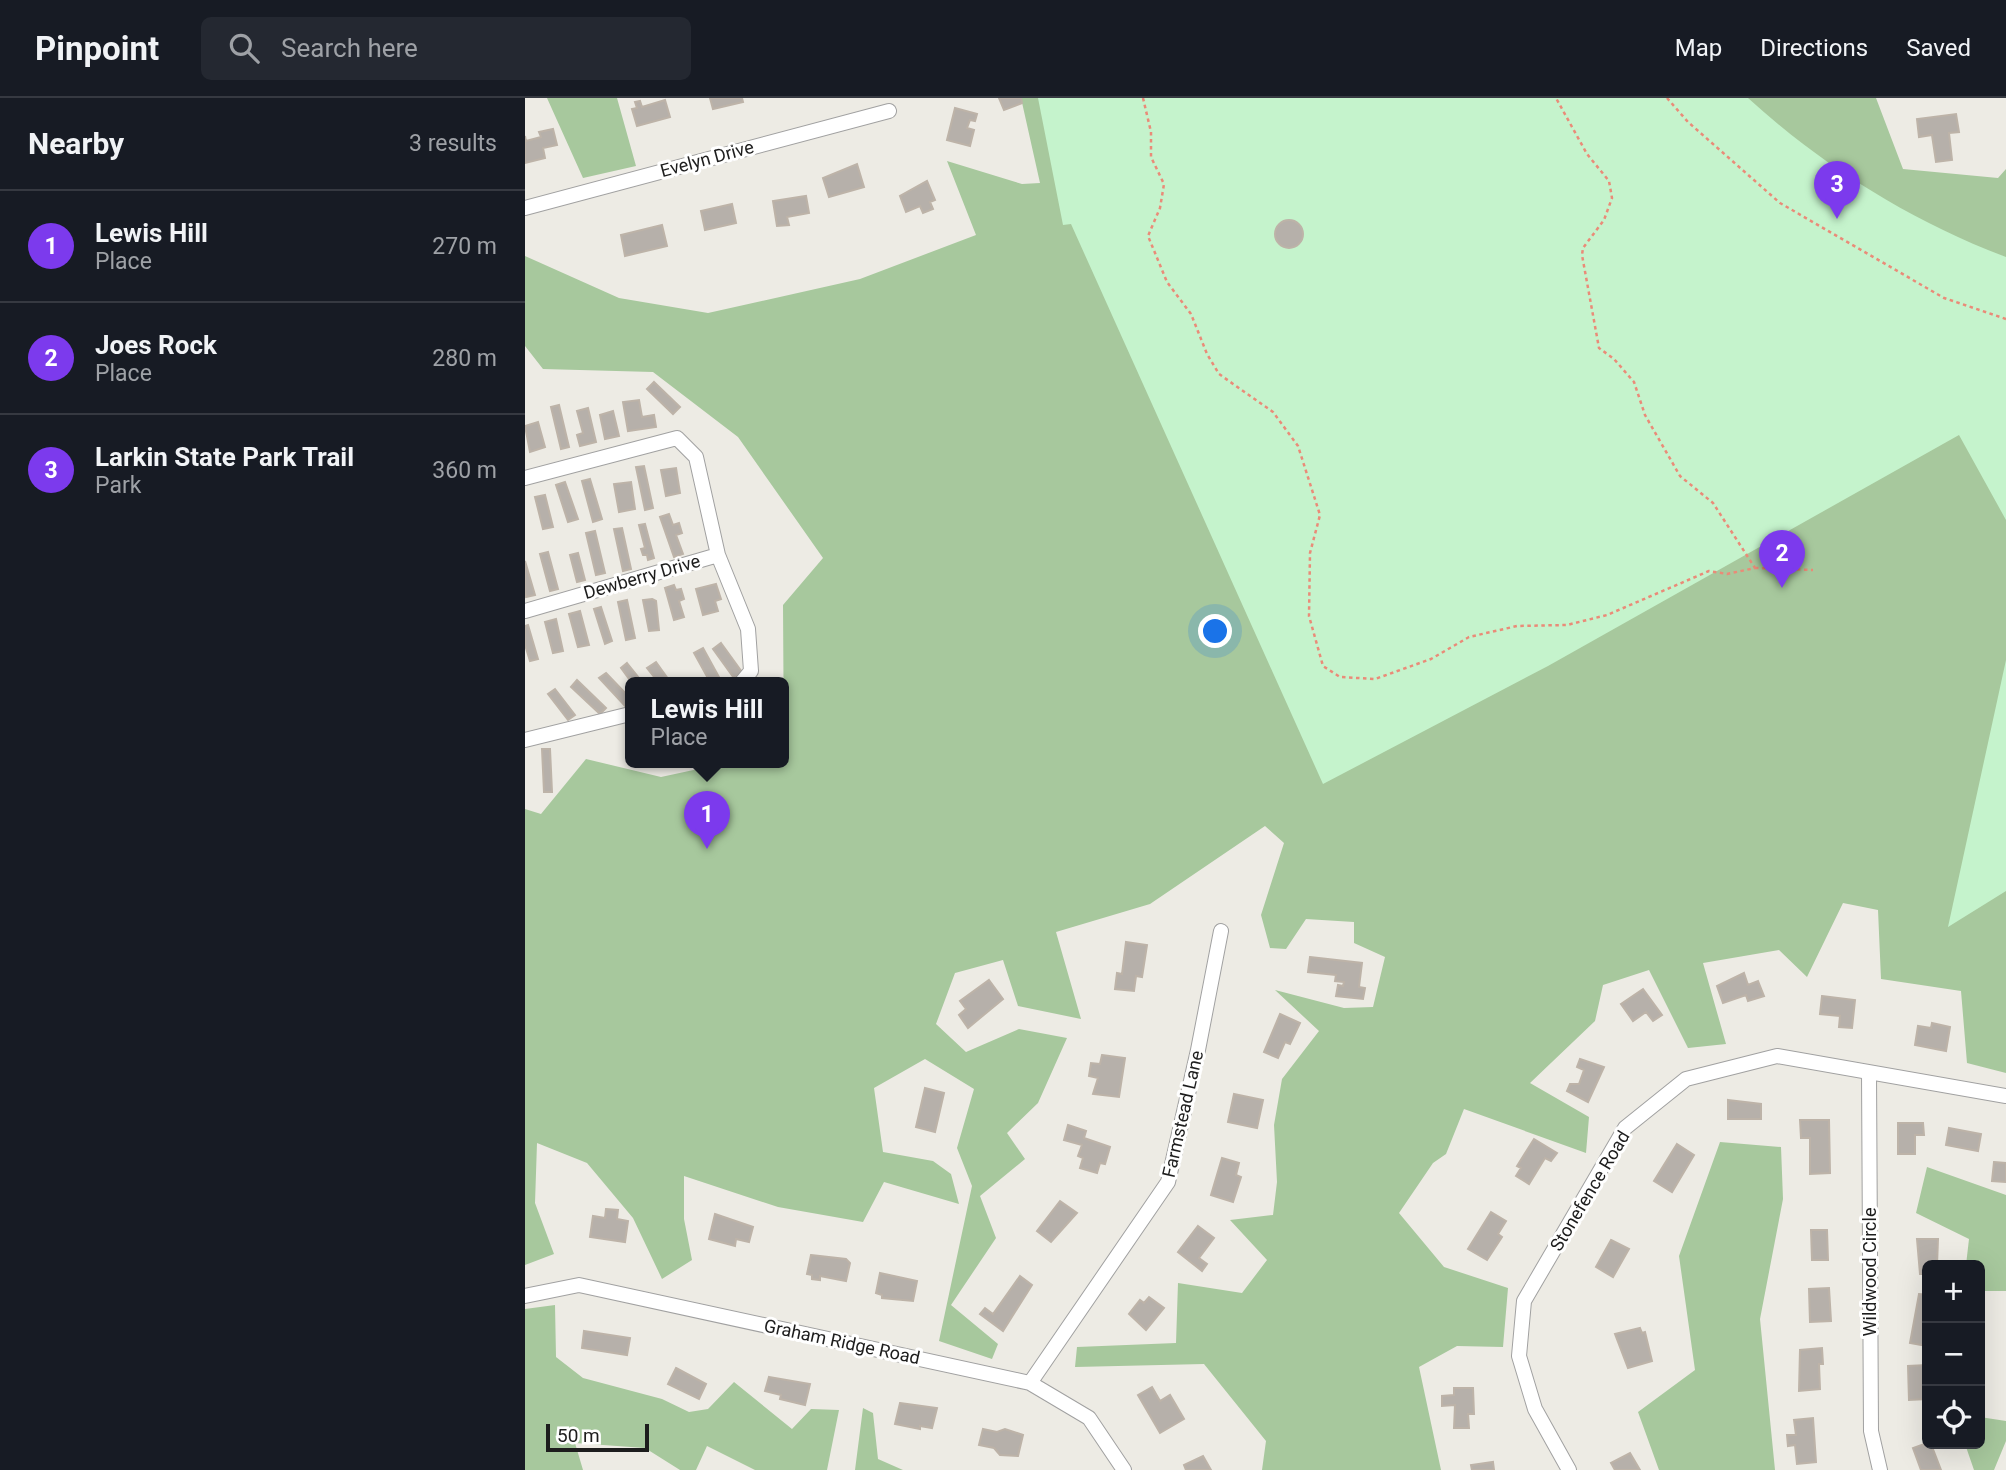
<!DOCTYPE html>
<html lang="en">
<head>
<meta charset="utf-8">
<style>
	:root { --surface:#171b24; --page:#242831; --text:#f1f3f6; --muted:#9ea1a6; --line:#363941; --accent:#7c3aed }
	body { margin:0; font-family:Roboto,sans-serif; background:var(--page); color:var(--text) }
	.controls { position:absolute; right:21px; bottom:21px; display:grid; overflow:hidden; border-radius:10px; box-shadow:0 7px 28px #0002 }
	.controls button { width:63px; height:63px; display:grid; place-items:center; padding:0; border:0; border-bottom:2px solid var(--line); background:var(--surface); color:var(--text); font:35px sans-serif }
	.scale { position:absolute; left:21px; bottom:18px; width:103px; box-sizing:border-box; padding-left:7px; border:4px solid #1d1d1d; border-top:0; font-size:19px; line-height:24px; white-space:nowrap; color:#1d1d1d; -webkit-text-stroke:5px #fff; paint-order:stroke }
	.you { position:absolute; left:691px; top:534px; width:24px; height:24px; margin:-18px; border:5px solid #fff; border-radius:50%; background:#1a73e8; box-shadow:0 0 0 10px #1a73e833 }
	.badge { display:grid; place-items:center; width:46px; height:46px; border-radius:50%; background:var(--accent); color:#fff; font-size:23px; font-weight:700 }
	.pin { position:absolute; translate:-50% -58px; filter:drop-shadow(0 2px 4px #0008) }
	.pin::after { content:''; position:absolute; top:37px; width:24px; height:21px; background:inherit; clip-path:polygon(0 0,100% 0,50% 100%) }
	.popup { position:absolute; left:100px; top:579px; width:164px; height:91px; box-sizing:border-box; display:grid; place-content:center; border-radius:10px; background:var(--surface); filter:drop-shadow(0 2px 5px #0005); font-size:23px; white-space:nowrap; color:var(--muted) }
	.popup b { font-size:26px; color:var(--text) }
	.popup::after { content:''; position:absolute; left:50%; top:100%; margin-left:-14px; border:14px solid transparent; border-top-color:var(--surface) }
	.list { margin:0; padding:0; list-style:none }
	h2 { display:flex; justify-content:space-between; align-items:center; height:91px; margin:0; padding:0 28px; font-size:30px }
	h2 small { font-size:23px; font-weight:400; color:var(--muted) }
	.list li { display:grid; grid-template-columns:46px 1fr auto; gap:21px; align-items:center; box-sizing:border-box; height:112px; padding:0 28px; border-top:2px solid var(--line) }
	.list b { display:block; font-size:26px; white-space:nowrap }
	.list p { margin:0; font-size:23px; white-space:nowrap; color:var(--muted) }
	.list em { font-size:23px; font-style:normal; color:var(--muted) }
	.icon { flex:none; width:38px; height:38px; fill:none; stroke:currentColor; stroke-width:2; stroke-linecap:round; stroke-linejoin:round }
	.map { position:relative; flex:none; width:1481px; height:1372px; overflow:hidden }
	header { display:flex; align-items:center; gap:42px; box-sizing:border-box; height:98px; padding:0 35px; background:var(--surface); border-bottom:2px solid var(--line) }
	header strong { font-size:33px }
	nav { display:flex; gap:38px; margin-inline-start:auto; font-size:24px }
	.search { width:490px; height:63px; background:var(--page); display:flex; align-items:center; gap:18px; box-sizing:border-box; padding:0 24px; border-radius:10px; color:var(--muted); font-size:26px }
	main { display:flex }
	aside { flex:1; background:var(--surface) }
	.map>svg:first-child { display:block }
	.forest { fill:#a7c89d }
	.park { fill:#c5f3cc }
	.building { fill:#b6b0aa; stroke:#bdb3a8; stroke-width:2 }
	.lines { fill:none; stroke-linecap:round; stroke-linejoin:round }
	.minor-casing { stroke:#a1a1a1; stroke-width:16 }
	.path { stroke:#ea8b78; stroke-width:2.5; stroke-dasharray:3.5 3.5; stroke-linecap:butt }
	.minor { stroke:#fff; stroke-width:14 }
	.labels { text-anchor:middle; stroke-width:6; stroke-linejoin:round; paint-order:stroke }
	.street-label { font-size:18px; fill:#1d1d1d; stroke:#fff }
</style>
</head>
<body>
<header>
<strong>Pinpoint</strong>
<div class="search"><svg class="icon" aria-label="search" viewBox="0 0 24 24"><circle cx="10" cy="10" r="6"/><path d="M15 15l6 6"/></svg>Search here</div>
<nav><a>Map</a><a>Directions</a><a>Saved</a></nav>
</header>
<main>
<aside>
<h2>Nearby<small>3 results</small></h2>
<ul class="list">
<li><span class="badge">1</span><div><b>Lewis Hill</b><p>Place</p></div><em>270 m</em></li>
<li><span class="badge">2</span><div><b>Joes Rock</b><p>Place</p></div><em>280 m</em></li>
<li><span class="badge">3</span><div><b>Larkin State Park Trail</b><p>Park</p></div><em>360 m</em></li>
</ul>
</aside>
<div class="map">
<svg width="1481" height="1372" viewBox="0 0 1481 1372">
	<rect width="100%" height="100%" fill="#edebe4"/>
	<!-- forest -->
	<path class="forest" d="M 22,0 L 92,0 L 111,68 L 58,80 Z
		M 496,0 L 703,0 L 1481,242 L 1481,745 L 1441,782 L 1481,793 L 1481,975 L 1442,965 L 1436,893 L 1356,881 L 1353,812 L 1318,805 L 1282,879 L 1254,852 L 1178,865 L 1201,946 L 1163,950 L 1124,872 L 1078,887 L 1070,923 L 1005,985 L 1064,1019 L 1061,1055 L 939,1011 L 921,1056 L 908,1065 L 874,1115 L 919,1169 L 983,1190 L 978,1249 L 932,1248 L 894,1269 L 916,1372 L 737,1372 L 741,1343 L 679,1266 L 550,1269 L 552,1249 L 651,1245 L 653,1185 L 717,1195 L 742,1162 L 705,1122 L 748,1117 L 752,1084 L 749,1027 L 757,981 L 794,933 L 750,892 L 819,910 L 848,909 L 860,859 L 829,845 L 829,824 L 781,821 L 761,851 L 745,850 L 736,817 L 759,745 L 740,728 L 625,806 L 531,834 L 556,921 L 493,908 L 478,862 L 430,875 L 411,926 L 441,954 L 494,931 L 542,940 L 513,1005 L 482,1035 L 500,1061 L 455,1098 L 471,1140 L 426,1207 L 473,1246 L 467,1261 L 414,1243 L 447,1088 L 432,1050 L 449,991 L 400,961 L 349,990 L 358,1054 L 408,1063 L 426,1076 L 434,1106 L 359,1084 L 338,1124 L 253,1109 L 159,1078 L 159,1121 L 167,1162 L 137,1181 L 108,1120 L 62,1065 L 12,1045 L 10,1105 L 29,1156 L 0,1167 L 0,711 L 16,716 L 61,661 L 136,679 L 201,665 L 259,665 L 258,507 L 298,460 L 213,339 L 128,274 L 18,271 L 0,248 L 0,158 L 94,200 L 183,215 L 335,181 L 451,137 L 422,63 L 497,86 L 515,85 Z
		M 1169,0 L 1351,0 L 1378,71 L 1473,80 L 1481,71 L 1481,200 Z
		M 1195,1044 L 1256,1049 L 1258,1101 L 1235,1221 L 1250,1372 L 1134,1372 L 1113,1314 L 1170,1272 L 1154,1158 Z
		M 1402,1069 L 1481,1097 L 1481,1193 L 1455,1193 L 1455,1167 L 1441,1167 L 1444,1141 L 1391,1115 Z
		M 30,1207 L 31,1259 L 58,1280 L 137,1301 L 164,1314 L 183,1311 L 209,1284 L 267,1331 L 286,1311 L 314,1312 L 302,1372 L 230,1372 L 182,1348 L 171,1372 L 155,1372 L 120,1350 L 50,1345 L 58,1372 L 0,1372 L 0,1211 Z
		M 338,1310 L 348,1315 L 353,1361 L 378,1372 L 330,1372 Z
		M 1455,1319 L 1481,1323 L 1481,1343 L 1469,1372 L 1449,1372 L 1440,1346 L 1455,1346 Z"/>
	<!-- park -->
	<path class="park" d="M 513,0 L 1223,0 C 1299,69 1386,123 1481,159 L 1481,422 L 1434,337 L 1023,568 L 798,686 L 546,126 L 538,127 Z
		M 1481,562 L 1481,793 L 1423,829 Z"/>
	<!-- building -->
	<path class="building" d="M 185,0 L 217,0 L 218,4 L 188,11 Z
		M 474,0 L 496,0 L 497,5 L 479,12 Z
		M 140,2 L 145,19 L 112,28 L 107,11 L 112,10 L 110,4 L 115,3 L 117,9 Z
		M 430,10 L 452,16 L 450,23 L 445,22 L 442,30 L 449,32 L 445,48 L 422,42 Z
		M 1431,16 L 1434,34 L 1424,35 L 1427,62 L 1411,64 L 1407,37 L 1394,39 L 1392,21 Z
		M 28,31 L 32,47 L 18,50 L 20,60 L 0,65 L 0,38 L 1,43 L 16,39 L 14,34 Z
		M 332,66 L 339,89 L 304,99 L 298,80 Z
		M 402,83 L 410,102 L 405,104 L 408,111 L 398,115 L 395,108 L 381,114 L 375,98 Z
		M 281,98 L 284,115 L 262,119 L 264,127 L 252,128 L 248,103 Z
		M 207,106 L 211,125 L 180,132 L 176,113 Z
		M750 136a14 14 0 1 1 28 0a14 14 0 1 1-28 0Z
		M 137,127 L 142,148 L 100,158 L 96,137 Z
		M 129,284 L 155,309 L 148,316 L 122,291 Z
		M 114,302 L 117,319 L 129,317 L 131,329 L 103,333 L 98,304 Z
		M 34,307 L 44,349 L 36,351 L 26,309 Z
		M 63,310 L 71,344 L 55,348 L 52,337 L 58,335 L 52,313 Z
		M 88,313 L 94,338 L 80,341 L 75,317 Z
		M 13,324 L 20,349 L 5,354 L 0,328 Z
		M 119,368 L 128,410 L 120,412 L 111,369 Z
		M 151,370 L 155,395 L 141,398 L 136,372 Z
		M 65,381 L 77,421 L 68,424 L 57,383 Z
		M 40,384 L 53,421 L 43,424 L 31,387 Z
		M 106,384 L 110,411 L 94,414 L 89,386 Z
		M 20,397 L 28,429 L 18,431 L 10,399 Z
		M 144,416 L 148,427 L 154,425 L 157,435 L 151,437 L 158,456 L 149,459 L 135,419 Z
		M 120,426 L 129,460 L 123,462 L 122,457 L 118,457 L 116,451 L 120,450 L 114,427 Z
		M 97,430 L 106,471 L 98,473 L 89,431 Z
		M 70,433 L 80,475 L 71,477 L 61,435 Z
		M 23,454 L 33,491 L 25,493 L 15,456 Z
		M 53,455 L 60,482 L 52,484 L 45,457 Z
		M 0,463 L 10,497 L 1,499 L 0,494 Z
		M 191,486 L 196,501 L 190,503 L 193,513 L 178,517 L 171,491 Z
		M 149,487 L 151,492 L 156,491 L 159,501 L 154,503 L 159,519 L 149,522 L 140,490 Z
		M 127,501 L 131,503 L 134,532 L 124,533 L 118,502 Z
		M 102,502 L 110,540 L 101,542 L 93,504 Z
		M 76,509 L 87,543 L 80,546 L 69,511 Z
		M 55,513 L 64,547 L 53,549 L 44,516 Z
		M 31,521 L 38,553 L 28,555 L 20,524 Z
		M 3,527 L 13,561 L 5,563 L 0,547 L 0,528 Z
		M 196,545 L 217,574 L 209,580 L 188,551 Z
		M 178,550 L 194,579 L 185,584 L 169,555 Z
		M 131,564 L 146,585 L 134,585 L 122,570 Z
		M 102,565 L 118,585 L 107,585 L 96,570 Z
		M 81,575 L 105,600 L 102,610 L 74,580 Z
		M 52,582 L 81,610 L 75,616 L 46,589 Z
		M 30,591 L 50,617 L 43,622 L 23,596 Z
		M 17,651 L 25,651 L 27,694 L 19,694 Z
		M 601,844 L 622,847 L 617,879 L 611,878 L 609,893 L 590,891 L 592,875 L 597,876 Z
		M 785,859 L 837,865 L 834,889 L 840,890 L 838,901 L 811,898 L 813,887 L 818,888 L 819,884 L 810,883 L 811,877 L 783,874 Z
		M 1219,875 L 1223,887 L 1233,883 L 1239,898 L 1223,903 L 1221,897 L 1198,905 L 1192,888 Z
		M 464,882 L 478,901 L 443,930 L 434,917 L 441,911 L 435,903 Z
		M 1118,891 L 1137,917 L 1128,923 L 1121,914 L 1108,923 L 1096,906 Z
		M 1297,898 L 1330,902 L 1327,930 L 1314,929 L 1315,918 L 1295,916 Z
		M 755,916 L 775,925 L 765,946 L 760,944 L 753,960 L 739,954 Z
		M 1407,925 L 1425,929 L 1421,953 L 1390,947 L 1393,928 L 1406,930 Z
		M 577,957 L 600,960 L 594,999 L 568,996 L 573,980 L 564,978 L 566,965 L 575,966 Z
		M 1055,961 L 1079,969 L 1063,1004 L 1042,993 L 1045,986 L 1054,986 L 1059,972 L 1052,969 Z
		M 400,990 L 419,995 L 410,1034 L 391,1029 Z
		M 709,996 L 738,1002 L 732,1030 L 703,1024 Z
		M 1203,1002 L 1236,1006 L 1236,1021 L 1203,1021 Z
		M 1275,1022 L 1304,1022 L 1305,1075 L 1285,1076 L 1285,1040 L 1276,1040 Z
		M 1373,1025 L 1398,1025 L 1399,1037 L 1390,1037 L 1390,1056 L 1373,1056 Z
		M 543,1027 L 561,1033 L 559,1040 L 585,1049 L 580,1066 L 575,1065 L 572,1075 L 555,1070 L 558,1060 L 553,1058 L 557,1047 L 539,1042 Z
		M 1424,1030 L 1456,1036 L 1453,1053 L 1421,1047 Z
		M 1009,1041 L 1032,1055 L 1026,1063 L 1020,1060 L 1004,1086 L 991,1078 L 996,1070 L 992,1068 Z
		M 1152,1046 L 1169,1057 L 1147,1094 L 1129,1083 Z
		M 697,1060 L 714,1065 L 711,1077 L 716,1079 L 708,1104 L 686,1097 Z
		M 1469,1064 L 1481,1065 L 1481,1084 L 1467,1083 Z
		M 535,1103 L 552,1115 L 526,1144 L 512,1133 Z
		M 81,1111 L 93,1112 L 92,1121 L 103,1123 L 100,1144 L 65,1139 L 68,1118 L 80,1120 Z
		M 966,1114 L 981,1123 L 973,1136 L 977,1139 L 962,1162 L 943,1151 Z
		M 190,1116 L 228,1129 L 224,1144 L 211,1141 L 210,1148 L 184,1141 Z
		M 673,1128 L 689,1140 L 674,1160 L 682,1166 L 677,1173 L 653,1154 Z
		M 1286,1132 L 1302,1132 L 1303,1162 L 1287,1162 Z
		M 1392,1141 L 1413,1141 L 1412,1167 L 1402,1167 L 1402,1176 L 1395,1176 Z
		M 1086,1142 L 1104,1151 L 1088,1179 L 1071,1169 Z
		M 286,1157 L 321,1161 L 325,1165 L 321,1183 L 295,1178 L 295,1182 L 287,1181 L 287,1177 L 282,1176 Z
		M 355,1175 L 392,1183 L 388,1203 L 357,1200 L 357,1197 L 351,1195 Z
		M 495,1178 L 507,1187 L 478,1233 L 455,1216 L 460,1210 L 468,1216 Z
		M 1304,1190 L 1306,1223 L 1285,1224 L 1284,1191 Z
		M 1394,1196 L 1402,1197 L 1402,1248 L 1385,1245 Z
		M 624,1199 L 639,1210 L 621,1232 L 604,1216 L 615,1202 L 619,1205 Z
		M 1115,1230 L 1117,1235 L 1120,1234 L 1127,1263 L 1103,1270 L 1090,1236 Z
		M 59,1233 L 105,1240 L 102,1257 L 57,1250 Z
		M 1297,1250 L 1298,1266 L 1294,1266 L 1295,1291 L 1274,1293 L 1275,1252 Z
		M 1402,1267 L 1402,1301 L 1384,1302 L 1383,1268 Z
		M 151,1270 L 181,1286 L 174,1301 L 143,1286 Z
		M 244,1279 L 285,1286 L 280,1307 L 255,1301 L 256,1297 L 240,1293 Z
		M 627,1289 L 635,1303 L 645,1297 L 659,1321 L 635,1335 L 613,1297 Z
		M 929,1290 L 948,1290 L 949,1316 L 943,1316 L 944,1330 L 929,1330 L 930,1307 L 917,1308 L 917,1298 L 929,1297 Z
		M 375,1305 L 412,1310 L 407,1330 L 395,1328 L 395,1331 L 370,1326 Z
		M 1288,1320 L 1291,1364 L 1272,1366 L 1270,1347 L 1263,1348 L 1262,1337 L 1271,1337 L 1269,1322 Z
		M 458,1331 L 472,1334 L 480,1331 L 498,1337 L 493,1358 L 475,1357 L 469,1350 L 454,1347 Z
		M 1402,1345 L 1406,1346 L 1416,1372 L 1396,1372 L 1388,1350 Z
		M 1105,1355 L 1115,1372 L 1090,1372 L 1086,1365 Z
		M 678,1358 L 686,1372 L 661,1372 L 659,1367 Z
		M 968,1364 L 969,1372 L 947,1372 L 946,1367 Z"/>
	<g class="lines">
		<!-- minor casing -->
		<g class="minor-casing">
			<path id="minor" d="M 0,110 L 364,13
				M 0,380 L 152,340 L 171,359 L 193,457 L 0,513
				M 193,457 L 223,531 L 226,573 L 216,585
				M 0,642 L 105,616
				M 1344,975 L 1346,1333 L 1355,1372
				M 0,1198 L 54,1187 L 505,1285 L 564,1320 L 599,1372
				M 505,1285 L 643,1084 L 673,952 L 696,833
				M 1044,1372 L 1010,1311 L 994,1258 L 999,1203 L 1100,1030 L 1161,981 L 1252,958 L 1481,998"/>
		</g>
		<!-- path -->
		<path class="path" d="M 618,0 L 626,34 L 626,59 L 639,86 L 635,110 L 623,138 L 642,184 L 666,216 L 682,256 L 694,276 L 748,314 L 773,348 L 795,417 L 785,455 L 784,518 L 798,568 L 815,579 L 850,581 L 906,561 L 944,539 L 992,528 L 1042,527 L 1082,517 L 1184,473 L 1202,476 L 1230,470 L 1188,405 L 1155,378 L 1120,317 L 1109,284 L 1089,261 L 1074,250 L 1057,157 L 1058,150 L 1079,122 L 1087,100 L 1084,83 L 1062,56 L 1031,0
			M 1142,0 L 1163,24 L 1255,105 L 1419,200 L 1481,221
			M 1230,470 L 1288,472"/>
		<!-- minor -->
		<use href="#minor" class="minor"/>
	</g>
	<g class="labels">
		<!-- street labels -->
		<g class="street-label">
			<text transform="translate(182 61) rotate(-15)" y="6">Evelyn Drive</text>
			<text transform="translate(117 479) rotate(-16)" y="6">Dewberry Drive</text>
			<text transform="translate(658 1016) rotate(-77)" y="6">Farmstead Lane</text>
			<text transform="translate(1065 1093) rotate(-59)" y="6">Stonefence Road</text>
			<text transform="translate(1345 1174) rotate(-90)" y="6">Wildwood Circle</text>
			<text transform="translate(317 1244) rotate(12)" y="6">Graham Ridge Road</text>
		</g>
	</g>
</svg>
<div class="controls">
<button>+</button>
<button>−</button>
<button><svg class="icon" aria-label="locate" viewBox="0 0 24 24"><circle cx="12" cy="12" r="6"/><path d="M12 2v4M12 18v4M2 12h4M18 12h4"/></svg></button>
</div>
<div class="scale">50 m</div>
<div class="you"></div>
<div class="pin badge" style="left:182px;top:751px">1</div>
<div class="popup"><b>Lewis Hill</b>Place</div>
<div class="pin badge" style="left:1257px;top:490px">2</div>
<div class="pin badge" style="left:1312px;top:121px">3</div>
</div>
</main>
</body>
</html>
